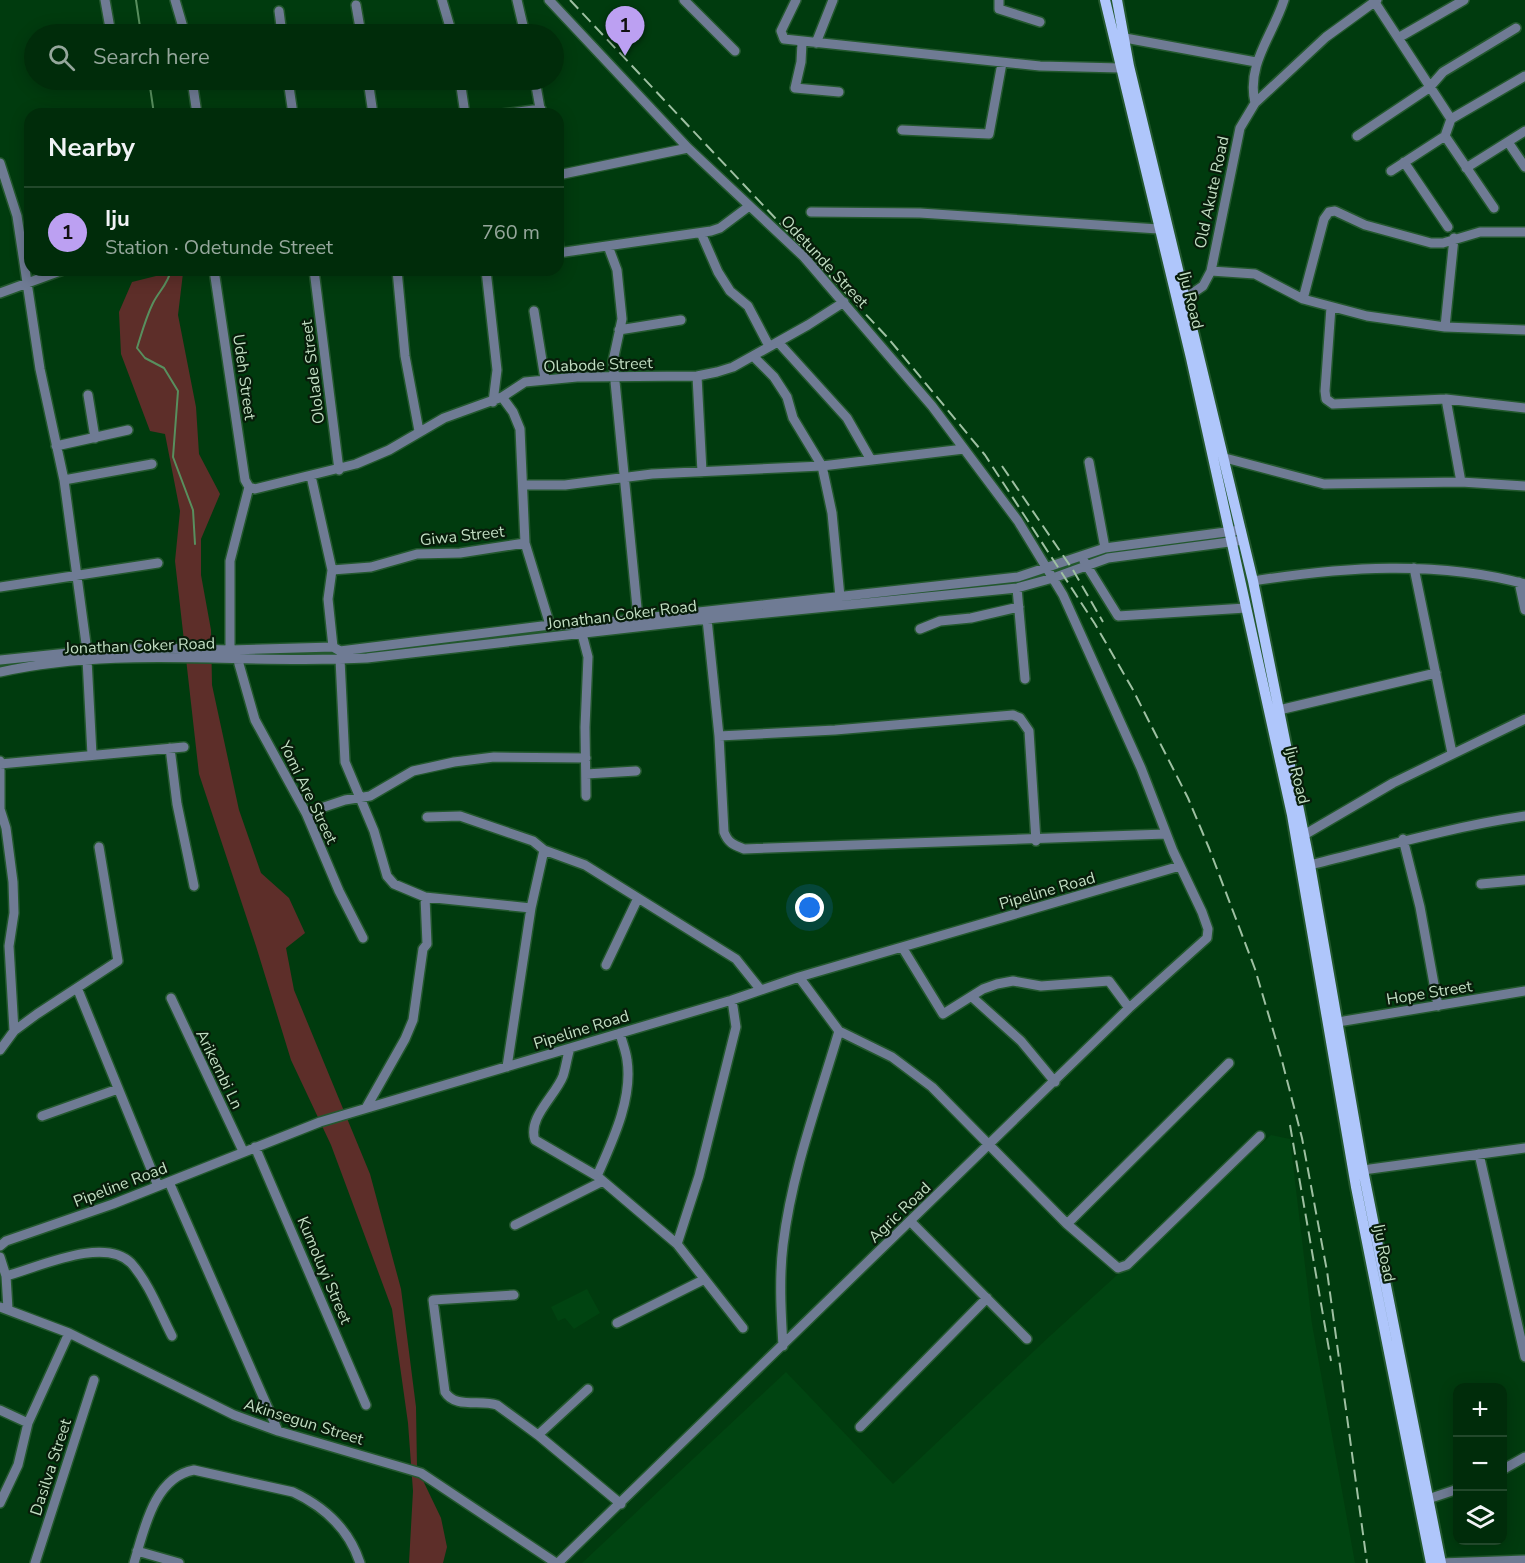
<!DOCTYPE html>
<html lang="en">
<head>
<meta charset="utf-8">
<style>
	:root { --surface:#002c0a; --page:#0e3818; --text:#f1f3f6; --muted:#95a79c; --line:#22482b; --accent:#bca0f2 }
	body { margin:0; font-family:"Nunito Sans",sans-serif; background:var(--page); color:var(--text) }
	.controls { position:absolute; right:18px; bottom:18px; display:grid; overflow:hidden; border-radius:12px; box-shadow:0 3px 15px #0003 }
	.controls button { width:54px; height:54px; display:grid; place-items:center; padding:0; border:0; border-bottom:2px solid var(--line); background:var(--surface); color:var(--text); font:30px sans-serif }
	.you { position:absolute; left:810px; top:908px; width:21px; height:21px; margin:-15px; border:4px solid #fff; border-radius:50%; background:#1a73e8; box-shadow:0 0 0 9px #1a73e833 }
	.badge { display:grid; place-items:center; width:39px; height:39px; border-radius:50%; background:var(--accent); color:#111; font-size:20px; font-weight:700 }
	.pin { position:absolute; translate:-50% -50px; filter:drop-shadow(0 2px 3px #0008) }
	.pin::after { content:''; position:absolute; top:32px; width:21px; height:18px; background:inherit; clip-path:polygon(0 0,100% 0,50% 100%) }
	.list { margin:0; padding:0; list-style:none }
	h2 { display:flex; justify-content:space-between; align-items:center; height:78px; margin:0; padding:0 24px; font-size:26px }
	h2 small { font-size:20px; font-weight:400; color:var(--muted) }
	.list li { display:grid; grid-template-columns:39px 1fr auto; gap:18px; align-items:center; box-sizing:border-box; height:90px; padding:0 24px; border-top:2px solid var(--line) }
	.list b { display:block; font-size:22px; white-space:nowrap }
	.list p { margin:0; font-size:20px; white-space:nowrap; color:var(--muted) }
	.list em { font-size:20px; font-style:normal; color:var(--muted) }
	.icon { flex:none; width:33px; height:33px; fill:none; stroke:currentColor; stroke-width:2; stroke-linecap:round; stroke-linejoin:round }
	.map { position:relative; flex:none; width:1525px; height:1563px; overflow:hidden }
	.search { position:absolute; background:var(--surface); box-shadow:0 3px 15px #0003; left:24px; top:24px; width:540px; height:66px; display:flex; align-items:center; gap:15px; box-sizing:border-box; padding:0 21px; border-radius:33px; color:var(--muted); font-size:22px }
	.panel { position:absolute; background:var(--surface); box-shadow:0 3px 15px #0003; left:24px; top:108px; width:540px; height:168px; border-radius:18px }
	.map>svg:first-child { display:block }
	.built { fill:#041 }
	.green { fill:#5d2e29 }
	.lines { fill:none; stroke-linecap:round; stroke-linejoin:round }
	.stream { stroke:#588f5e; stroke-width:2 }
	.minor-casing { stroke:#23582e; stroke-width:12 }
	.major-casing { stroke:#23582e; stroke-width:14 }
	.minor { stroke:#6f7b94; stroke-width:9 }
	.major { stroke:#afc6fb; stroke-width:10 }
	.rail { stroke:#9ec0a2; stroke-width:2; stroke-dasharray:12 6; stroke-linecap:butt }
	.labels { text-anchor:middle; stroke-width:4.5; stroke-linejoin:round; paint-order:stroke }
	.street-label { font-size:16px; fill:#c1ddc2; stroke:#071d0a }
</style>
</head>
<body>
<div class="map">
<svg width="1525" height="1563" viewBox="0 0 1525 1563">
	<rect width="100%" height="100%" fill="#003b0e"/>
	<!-- built -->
	<path class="built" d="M 1271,1135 L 1290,1139 L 1312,1324 L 1355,1563 L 582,1563 L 786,1372 L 893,1484 L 1050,1336 Z
		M 587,1289 L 600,1313 L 574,1329 L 565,1318 L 558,1321 L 551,1307 Z"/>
	<!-- green -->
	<path class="green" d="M 183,273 L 178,315 L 196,407 L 199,454 L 220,494 L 201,539 L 201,575 L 211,630 L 212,685 L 239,810 L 261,873 L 289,898 L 305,933 L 286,948 L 294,990 L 370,1174 L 401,1289 L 416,1407 L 417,1468 L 441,1518 L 447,1547 L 443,1563 L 409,1563 L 413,1491 L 408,1423 L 392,1309 L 331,1145 L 291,1060 L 256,946 L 199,774 L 175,561 L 180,511 L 165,434 L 150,431 L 121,354 L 119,312 L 132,282 L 160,275 Z"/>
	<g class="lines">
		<!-- stream -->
		<path class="stream" d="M 136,0 L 141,34
			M 149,80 L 154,114
			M 171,270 C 168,284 159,291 153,303 C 146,317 142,332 137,348 L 145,358 L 164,368 L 178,391 L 173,457 L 193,510 L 195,544"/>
		<!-- minor casing -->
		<g class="minor-casing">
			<path id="minor" d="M 105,0 L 111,34
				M 175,0 L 185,34
				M 442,0 L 452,34
				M 517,0 L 525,34
				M 549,0 L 688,148 L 804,257 L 932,406 L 1018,521 L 1063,595 L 1141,768 L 1173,851 L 1202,912 L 1208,929 L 1207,938 L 1129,1008 L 558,1563
				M 684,0 L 735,51
				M 796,0 L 781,31 L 784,39 L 1040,66 L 1120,68
				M 999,0 L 999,9 L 1040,22
				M 1374,1 L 1451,119
				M 356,5 L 361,34
				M 279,11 L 282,34
				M 1125,38 L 1256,62
				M 1398,38 L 1464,0
				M 802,42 L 801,62 L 795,88 L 839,92
				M 816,43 L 833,0
				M 192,80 L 197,114
				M 288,80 L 293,114
				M 368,80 L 373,114
				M 460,80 L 465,114
				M 535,80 L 541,114
				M 1255,103 C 1246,64 1273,35 1284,0
				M 502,114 L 541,109
				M 902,130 L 989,134 L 1002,63
				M 1357,136 L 1429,88 L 1443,72 L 1516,28
				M 1508,142 L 1525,167
				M 1404,162 L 1448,227
				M 0,163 L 17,216 L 40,369 L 64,480 L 87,651
				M 1466,168 L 1525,131
				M 1391,171 L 1445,136
				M 558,175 L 688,148
				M 1494,208 L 1445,136 L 1451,119 L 1525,76
				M 811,212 L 920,213 L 1158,229
				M 701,233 L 718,272 L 730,291 L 748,306 L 769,346
				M 558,240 L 559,253
				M 608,246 L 617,270 L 622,319 L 613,361 L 638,618
				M 558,253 L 711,231 L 720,228 L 748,207
				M 214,270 L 245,480 L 249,487
				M 314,270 L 339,470
				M 397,270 L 405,356 L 419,431
				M 486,270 L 497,370 L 493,402
				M 1211,271 L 1255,274 L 1303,299 L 1367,316 L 1445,327 L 1525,330
				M 0,293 L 63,270
				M 1187,297 L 1203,286 L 1211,271 L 1240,128 L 1255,103 L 1326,37 L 1377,0
				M 1303,299 L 1324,219 L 1329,212 L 1335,211 L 1365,225 L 1431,243 L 1443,243 L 1480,232 L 1525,232
				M 1331,307 L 1325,391 L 1326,399 L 1333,404 L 1446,399 L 1525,408
				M 534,311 L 545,379
				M 1445,327 L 1454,238
				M 619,330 L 681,320
				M 778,342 L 847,418 L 871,460
				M 753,356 L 774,377 L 787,397 L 793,418 L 822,466 L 832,513 L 840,597
				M 697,376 L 702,472
				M 88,395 L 95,438
				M 502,397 L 513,412 L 520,429 L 525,543 L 550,625
				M 1446,399 L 1461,482
				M 56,446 L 128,430
				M 1225,458 L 1324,484 L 1461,482 L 1525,486
				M 1089,462 L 1105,548
				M 311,476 L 332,570 L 328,599 L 333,647
				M 64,480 L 152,464
				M 524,485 L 565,485 L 652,474 L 822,466 L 964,449
				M 249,487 L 255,489 L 356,464 L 389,450 L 444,418 L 502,397 L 525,382 L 577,377 L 697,376 L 717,372 L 733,367 L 808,325 L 844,302
				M 1084,561 L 1118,616 L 1246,608
				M 1414,568 L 1452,753
				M 332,570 L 371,567 L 417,554 L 460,553 L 525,543
				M 1253,581 C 1342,567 1437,560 1525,584
				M 1519,582 L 1525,610
				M 0,587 L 158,563
				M 1017,588 L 1025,679
				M 707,619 L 719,736 L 724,832 C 728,843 734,845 744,849 L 1166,834
				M 920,629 L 940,621 L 971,618 L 1019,607
				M 582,634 L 588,657 L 585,727 L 586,796
				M 230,650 L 230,561 L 249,487
				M 237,657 L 255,720 L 306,813 L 339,891 L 363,938
				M 87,659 L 92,755
				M 340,659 L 345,762 L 374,831 L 387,876 L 394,884 L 425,897 L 531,908
				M 0,660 L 87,651 L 158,648 L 230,650 L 333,647 L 340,651 L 550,625 L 581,625 L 1018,577 L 1105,548 L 1241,530
				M 0,672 C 121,645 244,665 367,658 L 707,619 L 1017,588 L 1053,578 L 1108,558 L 1237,541
				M 1279,710 L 1436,673
				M 719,736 L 835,730 L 1013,715 L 1020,718 L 1029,731 L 1036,841
				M 170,748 L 177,804 L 194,886
				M 0,761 L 0,812
				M 0,764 L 184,747
				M 586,774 L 636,771
				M 0,809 L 6,828 L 13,882 L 14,913 L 9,946 L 14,1031
				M 306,813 L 345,800 L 370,796 L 413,771 L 454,762 L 494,757 L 586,758
				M 427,817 L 460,816 L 533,841 L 544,850 L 585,865 L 736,959 L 760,989
				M 1304,835 L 1393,783 L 1525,719
				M 1403,839 L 1420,907 L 1438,1006
				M 1310,865 C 1382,847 1451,827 1525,816
				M 1481,884 L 1525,880
				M 902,947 L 943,1014 L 983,989 L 997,984 L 1013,981 L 1041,986 L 1109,981 L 1129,1008
				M 606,965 L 638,898
				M 799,977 L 839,1031 L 892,1057 L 932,1087 L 1067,1224 L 1118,1268 L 1127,1265 L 1260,1136
				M 78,990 L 158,1186
				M 972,997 L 1021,1041 L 1055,1082
				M 171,998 L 243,1151
				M 1338,1022 L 1525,991
				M 570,1048 C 567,1057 566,1067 563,1076 C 556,1095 527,1118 535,1140 L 597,1176 L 677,1244 L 743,1328
				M 0,1050 L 14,1031 L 37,1014 L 118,961 L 99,847
				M 507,1067 L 531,908 L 544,850
				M 366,1108 L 405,1039 L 413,1020 L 423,949 L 427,944 L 425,897
				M 42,1116 L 118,1089
				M 255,1147 L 366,1405
				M 1479,1154 L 1525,1357
				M 1363,1170 L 1525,1148
				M 597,1176 C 612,1142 633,1099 627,1060 C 626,1051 622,1042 620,1033
				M 169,1182 L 278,1431
				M 911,1222 L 1027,1339
				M 1067,1224 L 1229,1063
				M 515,1225 L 603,1181
				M 677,1244 L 699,1176 L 736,1027 L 732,1000
				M 0,1246 L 6,1241 L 113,1204 L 320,1122 L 732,1000 L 799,977 L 1180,866
				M 0,1257 L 6,1276 L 8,1309
				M 6,1276 C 39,1267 104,1236 131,1263 C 149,1283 160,1313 172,1336
				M 514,1295 L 433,1300 L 445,1392 C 455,1409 481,1399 497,1405 L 538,1435 L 621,1504
				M 0,1307 L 69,1333 L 234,1415 L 278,1431 L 421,1473 L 556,1563
				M 617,1323 L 703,1280
				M 783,1346 C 781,1313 779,1278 783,1245 C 792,1171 818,1102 839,1031
				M 0,1410 L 28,1423
				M 860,1427 L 987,1298
				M 538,1435 L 588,1389
				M 1502,1470 L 1525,1457
				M 1428,1499 L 1458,1489
				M 0,1503 L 18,1465 L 28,1423 L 69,1333
				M 137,1551 L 179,1563
				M 35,1563 L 94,1380
				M 134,1563 C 144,1530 154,1477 194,1470 L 293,1492 C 325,1507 349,1529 360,1563
				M 1441,1563 L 1525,1560"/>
		</g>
		<!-- major casing -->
		<g class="major-casing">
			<path id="major" d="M 1105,0 L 1191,358 L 1292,815 L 1356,1187 L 1431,1563
				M 1117,0 L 1129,66 L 1253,581 L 1310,865 L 1363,1170 L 1441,1563"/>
		</g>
		<!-- minor -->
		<use href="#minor" class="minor"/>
		<!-- major -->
		<use href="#major" class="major"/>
		<!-- rail -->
		<path class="rail" d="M 570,0 L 888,338 L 985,455 L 1095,624 L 1132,688 L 1188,798 L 1209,848 L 1255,969 L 1281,1057 L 1302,1138 L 1327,1271 L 1367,1563
			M 1002,466 L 1073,570 L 1103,622
			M 1290,1125 L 1331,1361"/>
	</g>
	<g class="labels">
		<!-- street labels -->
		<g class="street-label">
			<text transform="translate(1211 192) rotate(-78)" y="6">Old Akute Road</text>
			<text transform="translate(825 261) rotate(47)" y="6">Odetunde Street</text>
			<text transform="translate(1192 300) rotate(76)" y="6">Iju Road</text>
			<text transform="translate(598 364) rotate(-2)" y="6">Olabode Street</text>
			<text transform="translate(312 372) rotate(-97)" y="6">Ololade Street</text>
			<text transform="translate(245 377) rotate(82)" y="6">Udeh Street</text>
			<text transform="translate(462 535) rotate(-6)" y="6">Giwa Street</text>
			<text transform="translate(622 614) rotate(-7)" y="6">Jonathan Coker Road</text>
			<text transform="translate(140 645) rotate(-2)" y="6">Jonathan Coker Road</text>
			<text transform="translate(1298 775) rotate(76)" y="6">Iju Road</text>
			<text transform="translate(309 792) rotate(64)" y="6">Yomi Are Street</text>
			<text transform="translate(1047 890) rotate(-16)" y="6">Pipeline Road</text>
			<text transform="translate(1429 992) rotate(-9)" y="6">Hope Street</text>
			<text transform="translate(581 1029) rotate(-17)" y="6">Pipeline Road</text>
			<text transform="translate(220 1069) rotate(64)" y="6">Arikembi Ln</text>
			<text transform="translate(120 1184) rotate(-21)" y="6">Pipeline Road</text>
			<text transform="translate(899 1212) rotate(-44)" y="6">Agric Road</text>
			<text transform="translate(1385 1253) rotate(79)" y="6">Iju Road</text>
			<text transform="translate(325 1270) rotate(67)" y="6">Kumoluyi Street</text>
			<text transform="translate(304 1421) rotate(17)" y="6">Akinsegun Street</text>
			<text transform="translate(50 1467) rotate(-72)" y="6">Dasilva Street</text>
		</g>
	</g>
</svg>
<div class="controls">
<button>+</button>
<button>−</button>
<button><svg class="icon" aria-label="layers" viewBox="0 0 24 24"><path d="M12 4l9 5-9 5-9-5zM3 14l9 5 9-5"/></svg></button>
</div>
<div class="you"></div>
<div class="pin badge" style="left:625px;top:56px">1</div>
<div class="search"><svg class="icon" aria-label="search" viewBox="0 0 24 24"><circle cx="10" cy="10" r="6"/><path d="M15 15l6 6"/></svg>Search here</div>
<section class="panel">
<h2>Nearby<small></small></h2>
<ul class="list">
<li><span class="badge">1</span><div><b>Iju</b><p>Station · Odetunde Street</p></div><em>760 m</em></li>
</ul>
</section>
</div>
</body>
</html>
